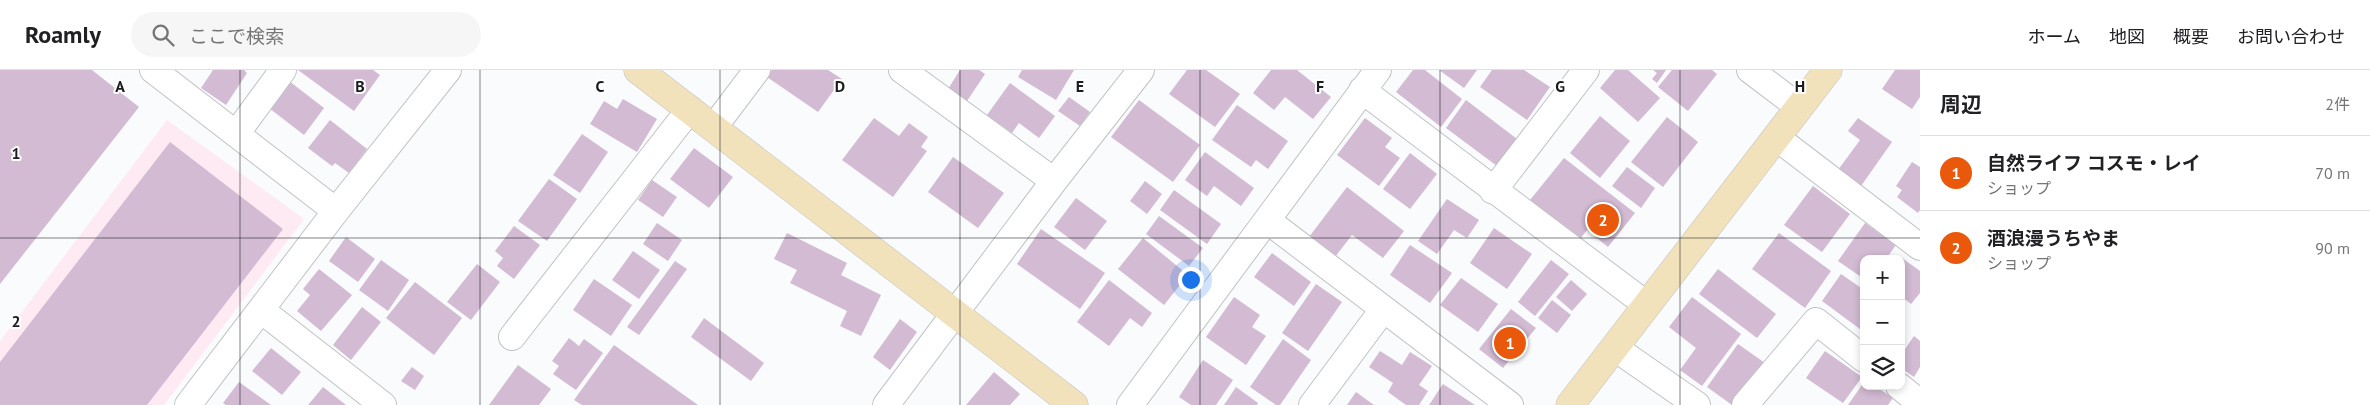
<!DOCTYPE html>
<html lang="ja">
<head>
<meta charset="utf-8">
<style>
	:root { --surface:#fff; --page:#f6f6f6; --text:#202124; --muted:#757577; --line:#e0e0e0; --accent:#ea580c }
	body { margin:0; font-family:"PT Sans","Noto Sans JP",sans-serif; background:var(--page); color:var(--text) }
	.controls { position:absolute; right:15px; bottom:15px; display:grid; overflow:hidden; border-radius:10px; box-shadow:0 2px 8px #0003 }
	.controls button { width:45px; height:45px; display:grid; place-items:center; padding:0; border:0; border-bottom:1px solid var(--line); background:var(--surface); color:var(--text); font:25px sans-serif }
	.you { position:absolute; left:1190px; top:209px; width:18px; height:18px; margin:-12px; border:4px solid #fff; border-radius:50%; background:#1a73e8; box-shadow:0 0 0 8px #1a73e833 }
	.badge { display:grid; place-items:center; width:32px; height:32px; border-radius:50%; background:var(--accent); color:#fff; font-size:16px; font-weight:700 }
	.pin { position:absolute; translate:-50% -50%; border:2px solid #fff; box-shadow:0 1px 5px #0006 }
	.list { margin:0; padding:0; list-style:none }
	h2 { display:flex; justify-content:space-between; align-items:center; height:65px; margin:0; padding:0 20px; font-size:21px }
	h2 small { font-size:16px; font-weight:400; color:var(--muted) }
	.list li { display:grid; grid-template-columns:32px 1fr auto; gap:15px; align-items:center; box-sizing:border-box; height:75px; padding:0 20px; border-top:1px solid var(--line) }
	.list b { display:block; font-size:19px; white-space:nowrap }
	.list p { margin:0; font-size:16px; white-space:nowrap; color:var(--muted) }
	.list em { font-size:16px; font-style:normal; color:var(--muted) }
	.icon { flex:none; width:28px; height:28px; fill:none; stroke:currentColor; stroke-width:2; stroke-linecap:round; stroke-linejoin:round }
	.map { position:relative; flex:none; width:1920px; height:335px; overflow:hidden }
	header { display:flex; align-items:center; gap:30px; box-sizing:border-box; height:70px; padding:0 25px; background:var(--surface); border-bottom:1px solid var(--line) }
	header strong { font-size:24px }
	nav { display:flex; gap:28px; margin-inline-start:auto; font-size:18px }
	.search { width:350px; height:45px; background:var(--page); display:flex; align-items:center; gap:12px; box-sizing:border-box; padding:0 18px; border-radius:28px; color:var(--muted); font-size:19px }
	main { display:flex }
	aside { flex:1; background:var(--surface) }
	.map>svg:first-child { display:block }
	.industrial { fill:#feeaf3 }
	.building { fill:#d2bbd3 }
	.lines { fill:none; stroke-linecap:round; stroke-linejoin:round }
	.street-casing { stroke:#c0c2c4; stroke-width:28 }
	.secondary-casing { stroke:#c0c2c4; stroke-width:29 }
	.street { stroke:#fff; stroke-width:26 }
	.secondary { stroke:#f2e2bc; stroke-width:28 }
	.grid { fill:none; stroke:#1b1c1d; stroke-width:1; stroke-opacity:0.55 }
	.grid-label { font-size:16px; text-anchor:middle; font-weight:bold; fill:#1b1c1d; stroke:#fff; stroke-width:4; stroke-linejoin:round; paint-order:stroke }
</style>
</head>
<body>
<header>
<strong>Roamly</strong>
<div class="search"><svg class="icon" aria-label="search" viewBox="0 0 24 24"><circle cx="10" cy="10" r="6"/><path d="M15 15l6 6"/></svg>ここで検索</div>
<nav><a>ホーム</a><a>地図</a><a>概要</a><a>お問い合わせ</a></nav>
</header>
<main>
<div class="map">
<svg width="1920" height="335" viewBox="0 0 1920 335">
	<rect width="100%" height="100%" fill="#f9fbfd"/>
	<!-- industrial -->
	<path class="industrial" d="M 167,50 L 304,149 L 164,335 L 0,335 L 0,271 Z"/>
	<!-- building -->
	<path class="building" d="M 0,0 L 92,0 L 139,37 L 0,214 Z
		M 213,0 L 244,0 L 247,3 L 226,35 L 201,18 Z
		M 298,0 L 373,0 L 380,5 L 354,41 Z
		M 772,0 L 828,0 L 842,9 L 818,42 L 767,7 Z
		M 960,0 L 979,0 L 985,4 L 967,31 L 948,19 Z
		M 1022,0 L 1074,0 L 1056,30 L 1018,7 Z
		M 1187,0 L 1206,0 L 1240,24 L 1215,57 L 1169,24 Z
		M 1271,0 L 1297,0 L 1331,27 L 1313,49 L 1285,27 L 1274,40 L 1253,23 Z
		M 1413,0 L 1425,0 L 1462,29 L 1441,57 L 1396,22 Z
		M 1439,0 L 1477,0 L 1464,18 Z
		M 1492,0 L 1524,0 L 1550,17 L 1527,50 L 1480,17 Z
		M 1615,0 L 1628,0 L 1660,28 L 1638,52 L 1600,18 Z
		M 1653,0 L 1666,0 L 1657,13 L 1652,9 L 1657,3 Z
		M 1672,0 L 1712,0 L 1717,4 L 1688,41 L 1658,17 Z
		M 1895,0 L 1920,0 L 1920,27 L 1912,39 L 1882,19 Z
		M 289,11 L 324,38 L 304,65 L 269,38 Z
		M 1010,13 L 1055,46 L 1039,68 L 1019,53 L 1012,63 L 987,45 Z
		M 1069,27 L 1090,42 L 1080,56 L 1058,41 Z
		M 623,29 L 657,49 L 637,82 L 590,54 L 604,31 L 617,39 Z
		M 1139,30 L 1200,75 L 1173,112 L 1111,67 Z
		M 1466,30 L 1517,69 L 1497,96 L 1446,58 Z
		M 1237,35 L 1288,71 L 1268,99 L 1256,90 L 1251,97 L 1212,70 Z
		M 1600,46 L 1630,71 L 1600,108 L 1570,83 Z
		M 1667,47 L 1698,72 L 1663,117 L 1631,92 Z
		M 874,48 L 899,66 L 909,53 L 928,67 L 921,77 L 927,81 L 893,127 L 842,90 Z
		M 1365,48 L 1392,68 L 1385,77 L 1400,88 L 1379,116 L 1337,85 Z
		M 1858,48 L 1892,72 L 1861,116 L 1838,100 L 1860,70 L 1848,61 Z
		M 330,50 L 367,79 L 349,103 L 335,93 L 332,96 L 308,78 Z
		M 582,64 L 608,82 L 580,123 L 553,105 Z
		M 170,72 L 283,159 L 147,335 L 0,335 L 0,292 Z
		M 694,78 L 733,107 L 709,138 L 670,109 Z
		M 1205,82 L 1254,118 L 1241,136 L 1214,116 L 1207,126 L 1185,110 Z
		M 1410,83 L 1437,104 L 1410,139 L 1383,119 Z
		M 953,87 L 1004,123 L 978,158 L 928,122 Z
		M 1564,88 L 1635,143 L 1608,177 L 1587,160 L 1576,174 L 1526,135 Z
		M 1912,92 L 1920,97 L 1920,140 L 1918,143 L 1897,127 L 1902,120 L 1896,116 Z
		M 1627,97 L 1655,118 L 1641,138 L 1612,116 Z
		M 549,109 L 577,129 L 547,171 L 518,151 Z
		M 652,110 L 677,127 L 663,147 L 638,130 Z
		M 1145,111 L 1162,124 L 1147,144 L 1130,131 Z
		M 1813,116 L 1850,144 L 1822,182 L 1784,155 Z
		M 1347,117 L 1404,161 L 1383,188 L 1352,165 L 1335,187 L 1309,167 Z
		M 1174,120 L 1221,154 L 1207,174 L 1160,140 Z
		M 1076,128 L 1107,151 L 1085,180 L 1054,157 Z
		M 1447,129 L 1479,150 L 1467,168 L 1454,160 L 1437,184 L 1418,171 Z
		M 1159,146 L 1203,178 L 1189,196 L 1146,164 Z
		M 657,153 L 682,170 L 668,191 L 643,174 Z
		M 1865,153 L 1896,175 L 1886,189 L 1864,189 L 1864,209 L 1838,191 Z
		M 514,156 L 540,175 L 514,209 L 497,196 L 503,188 L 495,181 Z
		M 1494,158 L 1532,184 L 1507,219 L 1470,193 Z
		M 1041,159 L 1105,203 L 1080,239 L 1017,194 Z
		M 787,163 L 847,193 L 841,205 L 881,225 L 861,266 L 840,256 L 847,241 L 790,213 L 797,200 L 774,189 Z
		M 1779,163 L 1831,201 L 1805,238 L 1752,199 Z
		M 346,167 L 375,189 L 358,212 L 329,191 Z
		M 1143,168 L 1188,205 L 1164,235 L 1118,199 Z
		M 1410,175 L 1452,203 L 1430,233 L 1390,205 Z
		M 633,181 L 660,200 L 639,229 L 612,210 Z
		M 1272,183 L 1311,212 L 1294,236 L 1254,207 Z
		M 1902,188 L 1920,201 L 1920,223 L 1911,234 L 1901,226 Z
		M 381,190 L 409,210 L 388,241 L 359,220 Z
		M 1551,190 L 1569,204 L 1535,246 L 1518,232 Z
		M 675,191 L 687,199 L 639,265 L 627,257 Z
		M 477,194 L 500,212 L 471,250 L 447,232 Z
		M 319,199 L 352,225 L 321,261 L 297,241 L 310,225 L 303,219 Z
		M 1718,199 L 1776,244 L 1757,268 L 1699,224 Z
		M 1841,204 L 1864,220 L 1864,262 L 1822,231 Z
		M 1461,208 L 1498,234 L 1478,262 L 1440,235 Z
		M 594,209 L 632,235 L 611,266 L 573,240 Z
		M 1109,210 L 1152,243 L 1142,257 L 1130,248 L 1109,276 L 1077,252 Z
		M 1571,210 L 1587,224 L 1572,241 L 1556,227 Z
		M 415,212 L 462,248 L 434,285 L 386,248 Z
		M 1316,214 L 1342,232 L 1308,281 L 1282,263 Z
		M 1234,227 L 1260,245 L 1252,257 L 1266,266 L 1246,295 L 1206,267 Z
		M 1692,227 L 1741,264 L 1702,316 L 1680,300 L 1696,278 L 1669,257 Z
		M 1552,230 L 1571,245 L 1557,263 L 1538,248 Z
		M 362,237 L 381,252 L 351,290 L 333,275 Z
		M 1511,239 L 1536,258 L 1503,298 L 1479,279 Z
		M 704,248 L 764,293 L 751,311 L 691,267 Z
		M 900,249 L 917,262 L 890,300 L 873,287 Z
		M 1914,266 L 1920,271 L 1920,297 L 1914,307 L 1901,298 L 1901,285 Z
		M 569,268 L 579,276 L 584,269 L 603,283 L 576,320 L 553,304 L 559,296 L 552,291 Z
		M 1283,269 L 1311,290 L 1280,335 L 1276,335 L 1250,317 Z
		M 1738,274 L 1765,293 L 1735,335 L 1732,335 L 1707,317 Z
		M 614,275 L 698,335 L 582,335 L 574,330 Z
		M 271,278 L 301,302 L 282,325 L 252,301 Z
		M 1380,281 L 1402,295 L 1410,282 L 1432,296 L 1419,315 L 1428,321 L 1419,335 L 1406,335 L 1388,322 L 1393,313 L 1369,297 Z
		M 1825,281 L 1862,307 L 1843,333 L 1806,308 Z
		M 1203,290 L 1233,310 L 1216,335 L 1191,335 L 1179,327 Z
		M 518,295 L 551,319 L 539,335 L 489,335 Z
		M 412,297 L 424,306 L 415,320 L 401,311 Z
		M 994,302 L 1020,324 L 1010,335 L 966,335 Z
		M 239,312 L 271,335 L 226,335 L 223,333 Z
		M 1864,312 L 1864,316 L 1875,316 L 1893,328 L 1888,335 L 1848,335 Z
		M 1443,314 L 1475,335 L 1429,335 Z
		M 323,317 L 346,335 L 308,335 Z
		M 1236,317 L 1258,333 L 1257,335 L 1224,335 Z
		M 1356,322 L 1374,335 L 1347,335 Z"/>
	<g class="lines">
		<!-- street casing -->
		<g class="street-casing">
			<path id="street" d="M 153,0 L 336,141
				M 902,0 L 1054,111
				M 1750,0 L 1799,37
				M 1362,20 L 1647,235
				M 714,57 L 757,0
				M 236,64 L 283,0
				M 1777,68 L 1920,177
				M 1493,121 L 1586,0
				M 1268,151 L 1510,335
				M 261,240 L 383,335
				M 512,267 L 690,39
				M 1615,278 L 1697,335
				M 1899,316 L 1920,333
				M 188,335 L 336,141 L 448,0
				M 886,335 L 1054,111 L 1141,0
				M 1130,335 L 1378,0
				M 1312,335 L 1382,241
				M 1745,335 L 1816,251 L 1864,289"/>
		</g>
		<!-- secondary casing -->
		<g class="secondary-casing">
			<path id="secondary" d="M 638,0 L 1074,335
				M 1570,335 L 1828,0"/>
		</g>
		<!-- street -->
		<use href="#street" class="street"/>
		<!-- secondary -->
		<use href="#secondary" class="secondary"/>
	</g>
	<!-- grid -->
	<path class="grid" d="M 240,0 L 240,335M 480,0 L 480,335M 720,0 L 720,335M 960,0 L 960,335M 1200,0 L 1200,335M 1440,0 L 1440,335M 1680,0 L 1680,335M 0,168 L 1920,168"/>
	<g class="grid-label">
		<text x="120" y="22">A</text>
		<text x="360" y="22">B</text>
		<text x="600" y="22">C</text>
		<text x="840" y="22">D</text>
		<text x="1080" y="22">E</text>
		<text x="1320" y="22">F</text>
		<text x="1560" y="22">G</text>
		<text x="1800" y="22">H</text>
		<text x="16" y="89">1</text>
		<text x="16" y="257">2</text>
	</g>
</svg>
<div class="controls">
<button>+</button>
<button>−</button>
<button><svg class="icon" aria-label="layers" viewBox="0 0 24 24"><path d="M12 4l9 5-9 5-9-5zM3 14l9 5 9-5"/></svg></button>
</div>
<div class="you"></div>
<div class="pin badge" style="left:1510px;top:273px">1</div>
<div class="pin badge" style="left:1603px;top:150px">2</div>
</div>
<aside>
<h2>周辺<small>2件</small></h2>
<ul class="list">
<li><span class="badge">1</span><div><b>自然ライフ コスモ・レイ</b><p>ショップ</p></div><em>70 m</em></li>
<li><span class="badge">2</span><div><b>酒浪漫うちやま</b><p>ショップ</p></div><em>90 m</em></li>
</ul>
</aside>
</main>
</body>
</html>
